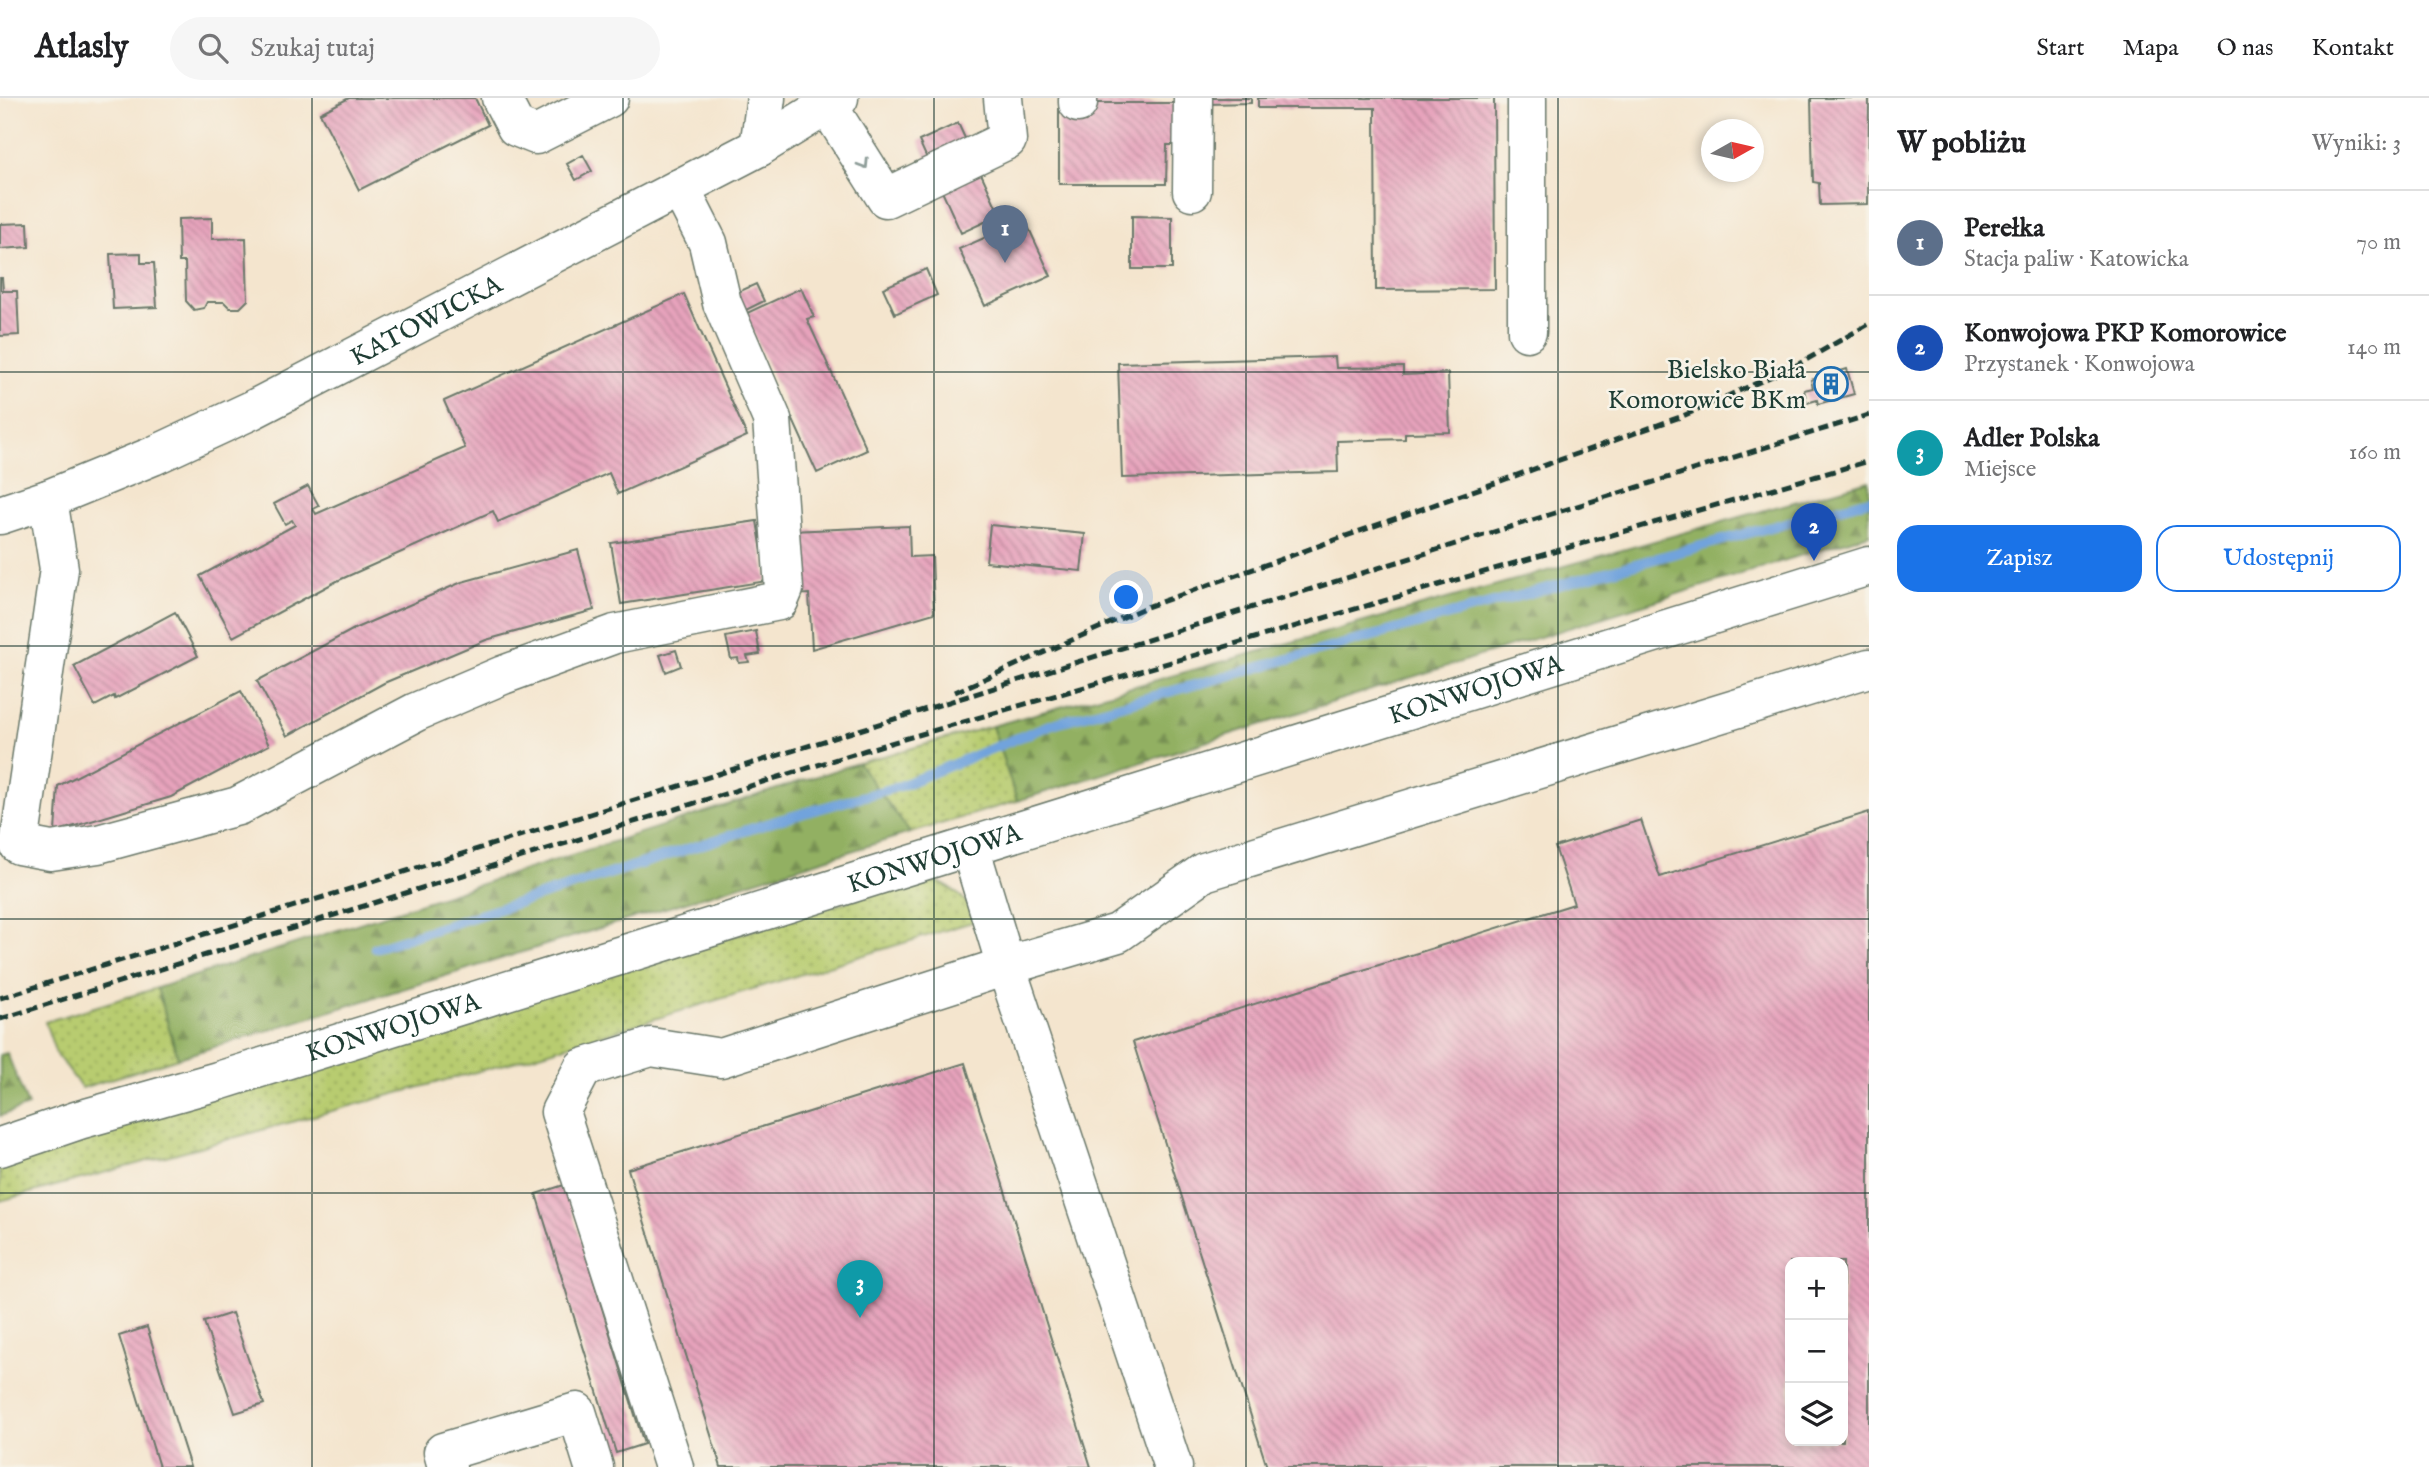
<!DOCTYPE html>
<html lang="pl">
<head>
<meta charset="utf-8">
<style>
	:root { --surface:#fff; --page:#f6f6f6; --text:#202124; --muted:#757577; --line:#e0e0e0; --accent:#1a73e8 }
	body { margin:0; font-family:"IM FELL English",serif; background:var(--page); color:var(--text) }
	.controls { position:absolute; right:21px; bottom:21px; display:grid; overflow:hidden; border-radius:14px; box-shadow:0 4px 10px #0003 }
	.controls button { width:63px; height:63px; display:grid; place-items:center; padding:0; border:0; border-bottom:2px solid var(--line); background:var(--surface); color:var(--text); font:35px sans-serif }
	.compass { position:absolute; left:1701px; top:21px; width:63px; height:63px; border-radius:50%; background:var(--surface); box-shadow:0 4px 10px #0003; rotate:82deg }
	.you { position:absolute; left:1127px; top:500px; width:24px; height:24px; margin:-18px; border:5px solid #fff; border-radius:50%; background:#1a73e8; box-shadow:0 0 0 10px #1a73e833 }
	.badge { display:grid; place-items:center; width:46px; height:46px; border-radius:50%; background:var(--accent); color:#fff; font-size:23px; font-weight:700 }
	.pin { position:absolute; translate:-50% -58px; filter:drop-shadow(0 2px 4px #0008) }
	.pin::after { content:''; position:absolute; top:37px; width:24px; height:21px; background:inherit; clip-path:polygon(0 0,100% 0,50% 100%) }
	.list { margin:0; padding:0; list-style:none }
	h2 { display:flex; justify-content:space-between; align-items:center; height:91px; margin:0; padding:0 28px; font-size:30px }
	h2 small { font-size:23px; font-weight:400; color:var(--muted) }
	.list li { display:grid; grid-template-columns:46px 1fr auto; gap:21px; align-items:center; box-sizing:border-box; height:105px; padding:0 28px; border-top:2px solid var(--line) }
	.list b { display:block; font-size:26px; white-space:nowrap }
	.list p { margin:0; font-size:23px; white-space:nowrap; color:var(--muted) }
	.list em { font-size:23px; font-style:normal; color:var(--muted) }
	.actions { display:flex; gap:14px; padding:21px 28px }
	.actions a { flex:1; padding:16px 0; border:2px solid var(--accent); border-radius:21px; text-align:center; font-size:24px; color:var(--accent) }
	.actions .main { background:var(--accent); color:#fff }
	.icon { flex:none; width:38px; height:38px; fill:none; stroke:currentColor; stroke-width:2; stroke-linecap:round; stroke-linejoin:round }
	.map { position:relative; flex:none; width:1869px; height:1369px; overflow:hidden }
	header { display:flex; align-items:center; gap:42px; box-sizing:border-box; height:98px; padding:0 35px; background:var(--surface); border-bottom:2px solid var(--line) }
	header strong { font-size:33px }
	nav { display:flex; gap:38px; margin-inline-start:auto; font-size:24px }
	.search { width:490px; height:63px; background:var(--page); display:flex; align-items:center; gap:18px; box-sizing:border-box; padding:0 24px; border-radius:38px; color:var(--muted); font-size:26px }
	main { display:flex }
	aside { flex:1; background:var(--surface) }
	.map>svg:first-child { display:block }
	.grass { fill:url(#grass-dots); stroke:#6c8452; stroke-width:2 }
	.forest { fill:url(#forest-firs); stroke:#58764b; stroke-width:2 }
	.lines { fill:none; stroke-linecap:round; stroke-linejoin:round }
	.stream { stroke:#71a3dc; stroke-width:10 }
	.building { fill:url(#building-back-hatch); fill-rule:evenodd }
	.minor-casing { stroke:#6a786a; stroke-width:41 }
	.minor { stroke:#fff; stroke-width:38 }
	.rail { stroke:#1f3d34; stroke-width:5; stroke-dasharray:10 5; stroke-linecap:butt }
	.oneway { stroke:#8f9e9a }
	.grid { fill:none; stroke:#1f3d34; stroke-width:2; stroke-opacity:0.55 }
	.labels { text-anchor:middle; stroke-width:5; stroke-linejoin:round; paint-order:stroke }
	.street-label { font-size:26px; fill:#1f3d34; stroke:#f7f3e8 }
	.poi-label { font-size:26px; fill:#1f3d34; stroke:#f7f3e8; text-anchor:end }
</style>
</head>
<body>
<header>
<strong>Atlasly</strong>
<div class="search"><svg class="icon" aria-label="search" viewBox="0 0 24 24"><circle cx="10" cy="10" r="6"/><path d="M15 15l6 6"/></svg>Szukaj tutaj</div>
<nav><a>Start</a><a>Mapa</a><a>O nas</a><a>Kontakt</a></nav>
</header>
<main>
<div class="map">
<svg width="1869" height="1369" viewBox="0 0 1869 1369">
	<defs>
		<pattern id="grass-dots" width="8" height="8" patternUnits="userSpaceOnUse" patternTransform="scale(1.75)"><rect width="8" height="8" fill="#b8cc70"/><path d="M2 2h.1M6 6h.1" fill="none" stroke="#95a75d" stroke-width="1.8" stroke-linecap="round"/></pattern>
		<pattern id="forest-firs" width="22" height="20" patternUnits="userSpaceOnUse" patternTransform="scale(1.75)"><rect width="22" height="20" fill="#92b062"/><path d="M5 1l3.5 6h-7zM16 11l3.5 6h-7z" fill="#779052"/></pattern>
		<pattern id="building-back-hatch" width="6" height="6" patternUnits="userSpaceOnUse" patternTransform="scale(1.75)"><rect width="6" height="6" fill="#e7a3bc"/><path d="M-1 5l2 2M0 0l6 6M5-1l2 2" fill="none" stroke="#bb869a"/></pattern>
	</defs>
	<rect width="100%" height="100%" fill="#f7f3e8"/>
	<filter id="ink" filterUnits="userSpaceOnUse"><feTurbulence type="fractalNoise" baseFrequency=".0143" numOctaves="2"/><feDisplacementMap in="SourceGraphic" scale="14" xChannelSelector="R" yChannelSelector="G"/><feConvolveMatrix kernelMatrix="1 2 1 2 8 2 1 2 1" color-interpolation-filters="sRGB"/></filter>
	<filter id="wash" filterUnits="userSpaceOnUse"><feTurbulence type="fractalNoise" baseFrequency=".00686" numOctaves="4" result="noise"/><feDisplacementMap in="SourceGraphic" scale="28" xChannelSelector="R" yChannelSelector="G"/><feGaussianBlur stdDeviation="1.57" result="paint"/><feColorMatrix in="noise" values="0 0 0 0 0 0 0 0 0 0 0 0 0 0 0 0 0 1.4 0 .05"/><feComposite in="paint" operator="in"/></filter>
	<g filter="url(#wash)">
		<rect width="100%" height="100%" fill="#f4e5ce"/>
		<!-- grass -->
		<path class="grass" d="M 992,628 L 1017,703 L 910,735 L 858,665 Z
			M 938,784 C 958,793 967,803 979,822 L 520,962 L 0,1103 L 0,1067 L 54,1045 L 908,785 Z
			M 157,890 L 178,960 L 82,990 L 56,956 L 45,924 Z"/>
		<!-- forest -->
		<path class="forest" d="M 1869,383 L 1869,436 L 1017,703 L 992,628 Z
			M 858,665 L 910,735 L 178,960 L 157,890 Z
			M 7,955 L 28,1008 L 0,1018 L 0,957 Z"/>
		<g class="lines">
			<!-- stream -->
			<path class="stream" d="M 375,850 L 779,722 L 900,688 L 1052,626 L 1869,402"/>
		</g>
		<g id="blocks">
			<!-- building -->
			<path class="building" d="M 349,0 L 475,0 L 488,27 L 359,92 L 320,15 Z
				M 1207,0 L 1251,0 L 1251,5 L 1207,6 Z
				M 1258,0 L 1494,0 L 1495,191 L 1376,192 L 1375,10 L 1258,10 Z
				M 1811,0 L 1869,0 L 1868,106 L 1820,107 L 1819,85 L 1813,84 Z
				M 1059,5 L 1182,5 L 1182,47 L 1167,47 L 1166,86 L 1059,86 Z
				M 958,25 L 1000,117 L 961,135 L 919,43 Z
				M 583,57 L 592,73 L 576,82 L 567,66 Z
				M 1132,118 L 1172,119 L 1172,171 L 1132,171 Z
				M 212,120 L 212,141 L 246,140 L 248,202 L 240,210 L 230,210 L 224,204 L 207,204 L 204,210 L 194,212 L 186,203 L 185,164 L 179,164 L 178,121 Z
				M 1025,122 L 1051,178 L 985,208 L 959,151 Z
				M 28,125 L 29,149 L 0,151 L 0,126 Z
				M 141,155 L 141,165 L 154,165 L 157,209 L 113,211 L 110,156 Z
				M 926,171 L 937,197 L 895,216 L 883,190 Z
				M 0,180 L 2,180 L 3,193 L 17,193 L 19,237 L 0,238 Z
				M 756,186 L 764,203 L 744,213 L 736,195 Z
				M 801,190 L 814,219 L 807,221 L 867,352 L 817,375 L 745,216 Z
				M 684,196 L 747,338 L 618,396 L 609,375 L 498,424 L 493,413 L 337,483 L 233,539 L 200,478 L 295,427 L 292,422 L 285,426 L 274,406 L 308,388 L 319,408 L 313,411 L 316,416 L 465,350 L 444,303 Z
				M 1335,259 L 1336,270 L 1403,269 L 1403,277 L 1448,275 L 1450,334 L 1405,335 L 1405,341 L 1337,343 L 1338,374 L 1122,380 L 1118,265 Z
				M 1847,271 L 1854,296 L 1818,306 L 1817,302 L 1807,305 L 1804,292 L 1813,290 L 1811,282 Z
				M 757,423 L 767,483 L 621,506 L 611,445 Z
				M 990,427 L 1085,436 L 1081,473 L 986,464 Z
				M 909,428 L 910,459 L 932,458 L 934,515 L 812,551 L 809,496 L 793,497 L 790,433 Z
				M 578,452 L 594,512 L 486,542 L 384,585 L 287,638 L 257,583 L 356,530 L 462,484 Z
				M 175,514 L 198,558 L 115,601 L 114,598 L 95,608 L 74,568 Z
				M 756,533 L 760,556 L 747,558 L 749,564 L 739,565 L 738,560 L 731,561 L 726,539 Z
				M 676,552 L 681,568 L 666,574 L 660,557 Z
				M 241,593 L 269,647 L 171,699 L 55,734 L 58,688 Z
				M 1869,714 L 1869,1369 L 1267,1369 L 1133,944 L 1574,806 L 1555,749 L 1641,722 L 1660,779 ZM 1790,1164 L 1843,1164 L 1843,1343 L 1790,1343 Z
				M 965,965 L 1091,1369 L 721,1369 L 628,1071 Z
				M 564,1087 L 644,1346 L 616,1355 L 536,1096 Z
				M 232,1215 L 264,1306 L 235,1315 L 204,1224 Z
				M 147,1229 L 176,1325 L 190,1369 L 159,1369 L 148,1333 L 119,1238 Z"/>
		</g>
	</g>
	<g filter="url(#ink)">
		<use href="#blocks" fill-opacity="0" stroke="#6a786a" stroke-width="2"/>
		<g class="lines">
			<!-- minor casing -->
			<g class="minor-casing">
				<g id="minor">
					<path d="M 501,0 L 516,29 L 536,37 L 609,0"/>
					<path d="M 1527,0 L 1527,234"/>
					<path d="M 1078,5 L 1078,0"/>
					<path d="M 828,8 L 886,100 L 1007,42 L 1003,0"/>
					<path d="M 759,49 L 766,0"/>
					<path d="M 1192,93 L 1193,0"/>
					<path d="M 48,401 L 59,471 L 19,747 L 51,753 L 98,746 L 238,708 L 416,614 L 503,577 L 615,536 L 779,503 L 784,491 L 772,321 L 722,205 L 708,145 L 680,90"/>
					<path id="s1" d="M 0,417 L 48,401 L 153,358 L 252,312 L 759,49 L 839,0"/>
					<path d="M 970,749 L 1006,868 L 1173,1369"/>
					<path id="s2" d="M 0,1049 L 79,1022 L 218,983 L 1869,468"/>
					<path d="M 447,1369 L 443,1354 L 577,1314 L 594,1369"/>
					<path d="M 674,1369 L 560,1014 L 583,970 L 651,949 L 721,960 L 1006,868 L 1118,835 L 1204,774 L 1869,570"/>
				</g>
			</g>
			<!-- minor -->
			<use href="#minor" class="minor"/>
			<!-- rail -->
			<path class="rail" d="M 955,594 L 1144,510 L 1683,318 L 1797,267 L 1869,226
				M 0,900 L 1869,317
				M 0,921 L 866,652 L 1869,363"/>
		</g>
		<!-- one-way arrows -->
		<defs><path id="oneway-chevron" d="M-2-3.5L2.5 0L-2 3.5" fill="none" stroke-width="1.6" stroke-linecap="round" stroke-linejoin="round" transform="scale(1.75)"/></defs>
		<use class="oneway" href="#oneway-chevron" transform="translate(864 66) rotate(58)"/>
	</g>
	<!-- grid -->
	<path class="grid" d="M 312,0 L 312,1369M 623,0 L 623,1369M 934,0 L 934,1369M 1246,0 L 1246,1369M 1558,0 L 1558,1369M 0,274 L 1869,274M 0,548 L 1869,548M 0,821 L 1869,821M 0,1095 L 1869,1095"/>
	<!-- icons -->
	<defs>
		<g id="building-ring" transform="scale(1.75)"><circle r="9.5" fill="#f7f3e8" stroke="#1f6fb2" stroke-width="1.5"/><path d="M-4-6H4V6H1V3H-1V6H-4ZM-2.5-4.3h1.7v1.8h-1.7ZM.8-4.3h1.7v1.8H.8ZM-2.5-1h1.7V.8h-1.7ZM.8-1h1.7V.8H.8Z" fill="#1f6fb2"/></g>
	</defs>
	<g fill-rule="evenodd">
		<use href="#building-ring" x="1831" y="286"/>
	</g>
	<g class="labels">
		<!-- street labels -->
		<g class="street-label">
			<text dy="9" stroke="none"><textPath href="#s1" startOffset="469">KATOWICKA</textPath></text>
			<text dy="9" stroke="none"><textPath href="#s2" startOffset="1545">KONWOJOWA</textPath></text>
			<text dy="9" stroke="none"><textPath href="#s2" startOffset="978">KONWOJOWA</textPath></text>
			<text dy="9" stroke="none"><textPath href="#s2" startOffset="411">KONWOJOWA</textPath></text>
		</g>
		<!-- poi labels -->
		<g class="poi-label">
			<text x="1806" y="280">Bielsko Biała<tspan x="1806" dy="30">Komorowice BKm</tspan></text>
		</g>
	</g>
</svg>
<div class="controls">
<button>+</button>
<button>−</button>
<button><svg class="icon" aria-label="layers" viewBox="0 0 24 24"><path d="M12 4l9 5-9 5-9-5zM3 14l9 5 9-5"/></svg></button>
</div>
<svg class="compass" viewBox="-18 -18 36 36"><path d="M0-13l5 13h-10z" fill="#e53935"/><path d="M0 13l5-13h-10z" fill="#757577"/></svg>
<div class="you"></div>
<div class="pin badge" style="left:1005px;top:165px;background:#5c6f8a">1</div>
<div class="pin badge" style="left:1814px;top:463px;background:#1a4fb4">2</div>
<div class="pin badge" style="left:860px;top:1220px;background:#0f9aa8">3</div>
</div>
<aside>
<h2>W pobliżu<small>Wyniki: 3</small></h2>
<ul class="list">
<li><span class="badge" style="background:#5c6f8a">1</span><div><b>Perełka</b><p>Stacja paliw · Katowicka</p></div><em>70 m</em></li>
<li><span class="badge" style="background:#1a4fb4">2</span><div><b>Konwojowa PKP Komorowice</b><p>Przystanek · Konwojowa</p></div><em>140 m</em></li>
<li><span class="badge" style="background:#0f9aa8">3</span><div><b>Adler Polska</b><p>Miejsce</p></div><em>160 m</em></li>
</ul>
<div class="actions"><a class="main">Zapisz</a><a>Udostępnij</a></div>
</aside>
</main>
</body>
</html>
